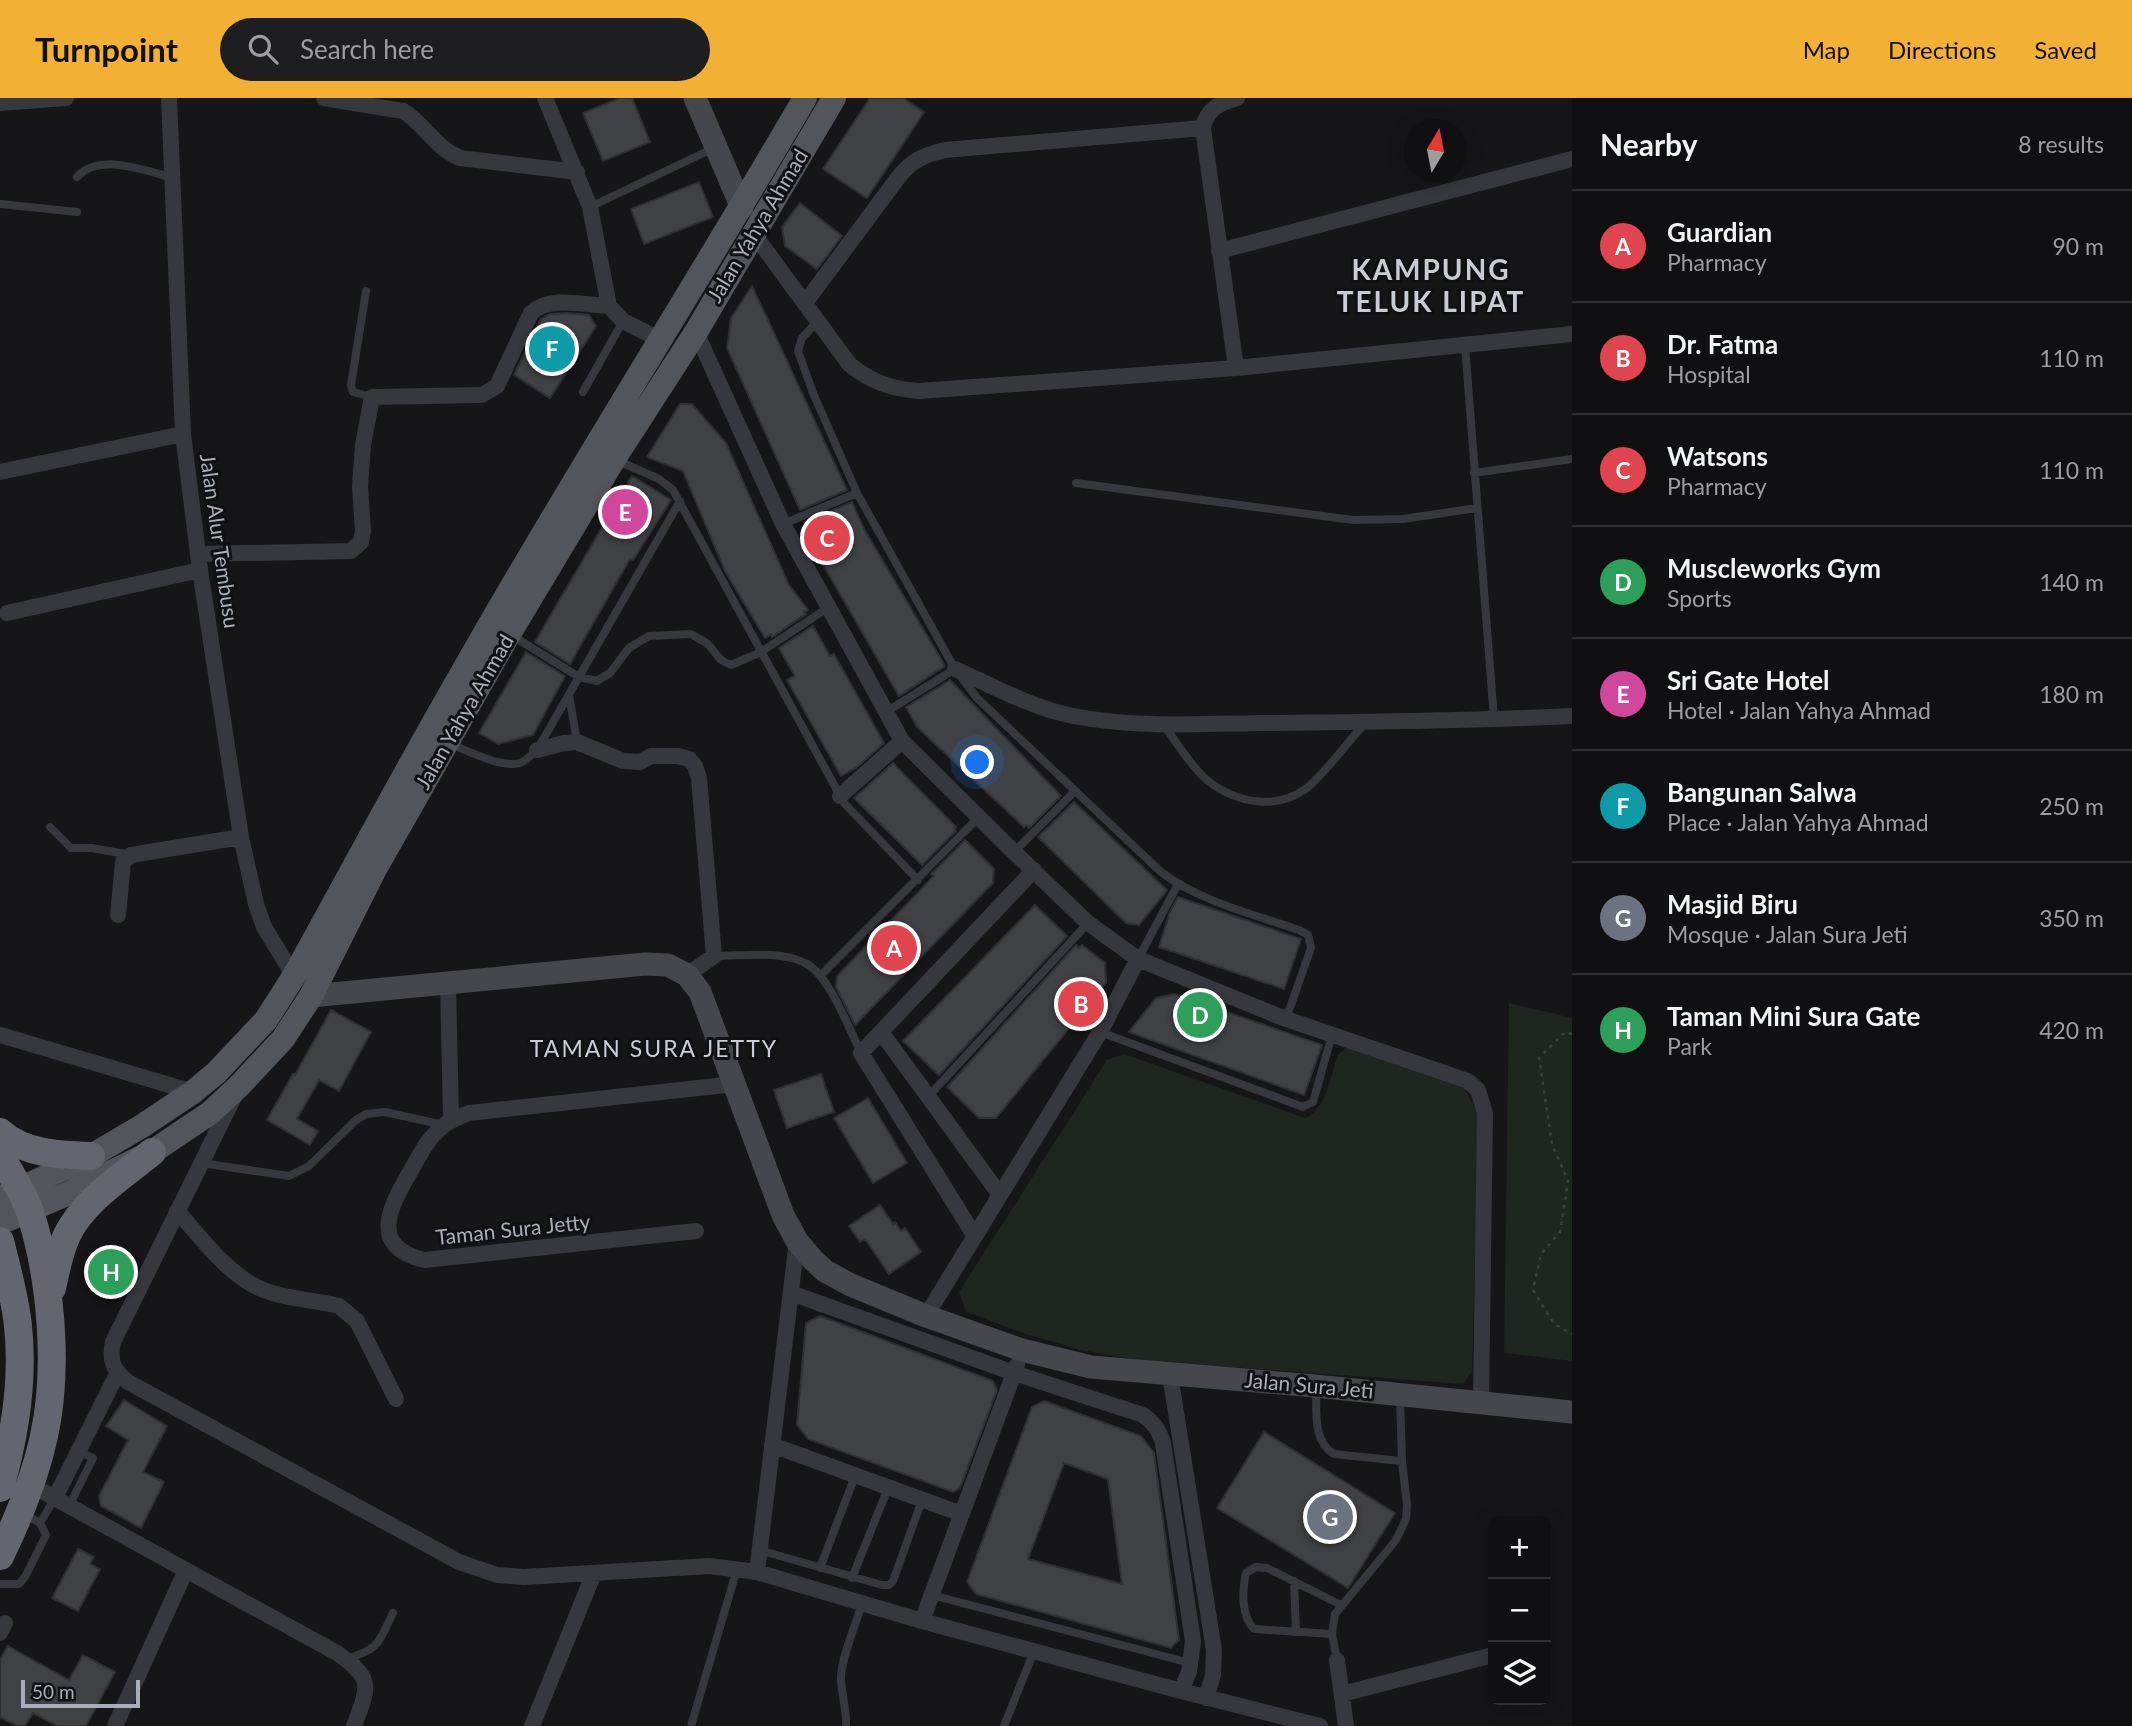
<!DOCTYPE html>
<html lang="en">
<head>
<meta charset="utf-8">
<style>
	:root { --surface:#101012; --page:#1e1e20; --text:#f1f3f6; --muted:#9c9d9f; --line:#303032; --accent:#f2b134 }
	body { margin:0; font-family:Lato,sans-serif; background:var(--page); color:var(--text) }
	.controls { position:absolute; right:21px; bottom:21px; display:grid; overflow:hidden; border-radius:10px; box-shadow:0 4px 18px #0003 }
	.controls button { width:63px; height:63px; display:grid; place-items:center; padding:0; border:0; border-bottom:2px solid var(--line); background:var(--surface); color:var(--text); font:35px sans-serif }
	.compass { position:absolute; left:1404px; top:21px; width:63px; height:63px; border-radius:50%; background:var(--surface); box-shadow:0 4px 18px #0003; rotate:10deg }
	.scale { position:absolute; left:21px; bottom:18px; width:119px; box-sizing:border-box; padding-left:7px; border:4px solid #a8adb8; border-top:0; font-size:19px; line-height:24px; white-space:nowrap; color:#a8adb8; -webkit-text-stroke:5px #111113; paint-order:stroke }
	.you { position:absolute; left:978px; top:665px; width:24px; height:24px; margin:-18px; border:5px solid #fff; border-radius:50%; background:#1a73e8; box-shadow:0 0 0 10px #1a73e833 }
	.badge { display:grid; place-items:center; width:46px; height:46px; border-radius:50%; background:var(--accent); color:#fff; font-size:23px; font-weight:700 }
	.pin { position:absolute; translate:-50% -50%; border:4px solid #fff; box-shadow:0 2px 7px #0006 }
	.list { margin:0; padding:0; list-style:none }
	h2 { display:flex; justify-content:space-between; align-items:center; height:91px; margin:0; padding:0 28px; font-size:30px }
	h2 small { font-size:23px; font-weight:400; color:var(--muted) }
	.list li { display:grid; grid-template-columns:46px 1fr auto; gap:21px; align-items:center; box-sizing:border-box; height:112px; padding:0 28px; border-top:2px solid var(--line) }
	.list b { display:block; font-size:26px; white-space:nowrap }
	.list p { margin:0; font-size:23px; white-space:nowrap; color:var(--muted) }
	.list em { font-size:23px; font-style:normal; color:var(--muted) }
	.icon { flex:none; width:38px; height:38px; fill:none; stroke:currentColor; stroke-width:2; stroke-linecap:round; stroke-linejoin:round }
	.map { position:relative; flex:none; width:1572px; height:1628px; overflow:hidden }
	header { display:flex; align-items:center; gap:42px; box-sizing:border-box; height:98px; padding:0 35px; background:var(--accent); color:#111 }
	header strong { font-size:33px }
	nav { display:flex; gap:38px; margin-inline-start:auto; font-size:24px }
	.search { width:490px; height:63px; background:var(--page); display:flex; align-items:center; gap:18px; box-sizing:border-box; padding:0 24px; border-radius:38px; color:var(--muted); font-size:26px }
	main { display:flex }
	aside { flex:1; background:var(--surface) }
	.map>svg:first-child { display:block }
	.green { fill:#1e261f }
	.building { fill:#404145; stroke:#303034; stroke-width:2; fill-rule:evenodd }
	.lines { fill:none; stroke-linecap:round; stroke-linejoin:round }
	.path { stroke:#3d3f44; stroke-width:2.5; stroke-dasharray:3.5 5; stroke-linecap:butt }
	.lane { stroke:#37383d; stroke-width:8 }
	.street { stroke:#37383d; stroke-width:16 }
	.secondary { stroke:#45474d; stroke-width:23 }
	.primary { stroke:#53555c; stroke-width:24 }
	.highway { stroke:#63666e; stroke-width:28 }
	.labels { text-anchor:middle; stroke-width:6; stroke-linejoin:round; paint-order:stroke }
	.street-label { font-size:21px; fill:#a8adb8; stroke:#111113 }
	.neighbourhood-label { font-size:23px; letter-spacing:2px; fill:#c9ccd4; stroke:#111113 }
	.district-label { font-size:28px; font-weight:bold; letter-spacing:2px; fill:#c9ccd4; stroke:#111113 }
</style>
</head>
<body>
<header>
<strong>Turnpoint</strong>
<div class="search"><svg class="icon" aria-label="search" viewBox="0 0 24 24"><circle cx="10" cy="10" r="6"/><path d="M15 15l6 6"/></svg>Search here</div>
<nav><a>Map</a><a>Directions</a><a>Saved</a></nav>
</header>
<main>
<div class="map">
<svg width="1572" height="1628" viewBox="0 0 1572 1628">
	<rect width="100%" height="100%" fill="#161618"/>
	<!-- green -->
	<path class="green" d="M 1509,905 L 1572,920 L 1572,1263 L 1504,1255 Z
		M 1347,950 L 1464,990 L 1479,1017 L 1472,1273 L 1463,1286 L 1136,1262 L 1081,1252 L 1026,1236 L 966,1214 L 959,1194 L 1107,962 L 1124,956 L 1305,1020 C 1326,1012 1331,976 1338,956 Z"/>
	<!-- building -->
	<path class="building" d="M 620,0 L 632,0 L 650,44 L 603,63 L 583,15 Z
		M 870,0 L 903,0 L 924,14 L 867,100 L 823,71 Z
		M 699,84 L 713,119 L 644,146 L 631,111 Z
		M 800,105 L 842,138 L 817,171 L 785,148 L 782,129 Z
		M 752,188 L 847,392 L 800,412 L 727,250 L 731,220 Z
		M 567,215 L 589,217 L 596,228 L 550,300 L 514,277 L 541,221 L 550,216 Z
		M 680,306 L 692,306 L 726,345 L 789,487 L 808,512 L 804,514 L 806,516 L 772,539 L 771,536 L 765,540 L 725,473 L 683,373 L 647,359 Z
		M 632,378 L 671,402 L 633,462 L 630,461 L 570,566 L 535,544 Z
		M 852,404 L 864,431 L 945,568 L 899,598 L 818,458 L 804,424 Z
		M 813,528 L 830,558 L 834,556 L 884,645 L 856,670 L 841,678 L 787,582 L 795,578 L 779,550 Z
		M 526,554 L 565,578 L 533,637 L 498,646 L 479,635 Z
		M 950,582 L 1061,698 L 1029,730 L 1026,727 L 1024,729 L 917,629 L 906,609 Z
		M 893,665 L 956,729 L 954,731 L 956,733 L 922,767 L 854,700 Z
		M 1074,704 L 1167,792 L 1139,827 L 1126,825 L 1038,739 Z
		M 965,742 L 994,771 L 993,785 L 855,927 L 836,889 L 837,878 L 934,778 L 931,776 Z
		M 1178,799 L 1301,841 L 1284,891 L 1159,849 L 1170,814 Z
		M 1035,807 L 1067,838 L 939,977 L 903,943 Z
		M 1076,847 L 1079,850 L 1082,847 L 1105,865 L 1106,885 L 996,1020 L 979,1020 L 947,989 Z
		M 1175,896 L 1322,947 L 1304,997 L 1129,934 L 1156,900 Z
		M 331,912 L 371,934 L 339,993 L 319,982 L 297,1021 L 318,1033 L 310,1047 L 267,1022 L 293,976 L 295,977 Z
		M 821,976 L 834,1014 L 787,1030 L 774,992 Z
		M 868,1000 L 907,1065 L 873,1085 L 834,1020 Z
		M 880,1107 L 893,1126 L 895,1124 L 901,1133 L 905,1130 L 921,1154 L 889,1176 L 865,1141 L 860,1144 L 849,1128 Z
		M 820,1218 L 993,1283 L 997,1292 L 960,1390 L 953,1394 L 808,1341 L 797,1327 L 806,1225 Z
		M 124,1302 L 167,1328 L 143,1374 L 164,1384 L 141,1430 L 101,1408 L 99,1398 L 128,1342 L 106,1328 Z
		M 1044,1303 L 1141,1338 L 1154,1355 L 1179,1542 L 1171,1550 L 976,1496 L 967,1484 L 1032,1309 ZM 1064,1365 L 1108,1381 L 1122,1486 L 1028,1461 Z
		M 1264,1334 L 1395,1415 L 1348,1490 L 1217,1410 Z
		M 78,1451 L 94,1459 L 90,1466 L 100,1471 L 78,1513 L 52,1500 Z
		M 8,1548 L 69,1582 L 83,1557 L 115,1574 L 86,1628 L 57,1628 L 33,1615 L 25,1628 L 17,1628 L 0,1619 L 0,1561 Z"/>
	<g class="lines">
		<!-- path -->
		<path class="path" d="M 1572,936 L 1565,934 L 1539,960 L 1552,1046 L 1568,1083 L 1560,1134 L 1541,1156 L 1533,1192 L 1554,1226 L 1572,1236"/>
		<!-- lane -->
		<path class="lane" d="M 77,79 C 99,54 144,73 172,79
			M 0,106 L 77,114
			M 590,109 L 714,50
			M 366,193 L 351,287 L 353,294 L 372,299
			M 818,223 L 802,240 L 798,253 L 813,295 L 857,395 L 955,571 L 977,600 L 1161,774 C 1201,804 1253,816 1299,832 L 1308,837 L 1311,850 L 1286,921
			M 1465,247 L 1494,621
			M 583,294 L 623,223
			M 616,362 L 659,381 L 673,392 L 844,705 L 918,782
			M 1474,375 L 1572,361
			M 1076,385 L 1353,422 L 1403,421 L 1477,410
			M 783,426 L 857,395
			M 511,537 L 579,579 L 597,583 L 610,575 L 629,550 L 649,538 L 691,536 L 708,546 L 721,562 L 731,567 L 761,554 L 829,509
			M 569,597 L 577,644
			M 886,614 L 955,571
			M 1163,626 C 1176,643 1191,669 1207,682 C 1236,705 1276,713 1307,690 C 1326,674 1348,644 1365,625
			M 450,646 C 468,653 501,670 520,665 C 526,663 532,656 537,652 L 680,403
			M 50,729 L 71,750 L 92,750 L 131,757
			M 1014,754 L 1075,693
			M 714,858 C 742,858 779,852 805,865 C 829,876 849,931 861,955
			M 1138,861 L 1178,786
			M 821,877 L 978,720
			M 1100,934 L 1303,1009 L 1313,1004 L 1332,937
			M 927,1000 L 1088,825
			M 201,1065 L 289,1078 L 309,1068 L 356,1022 L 366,1016 L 385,1014 L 444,1027
			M 1316,1290 C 1317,1312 1312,1343 1334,1356 L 1402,1363
			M 69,1408 L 93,1360 L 78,1353
			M 40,1425 L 55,1400
			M 759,1452 L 882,1487 L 889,1487 L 893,1483 L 922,1402
			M 820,1470 L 855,1378
			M 852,1480 L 888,1390
			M 1294,1483 L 1296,1534
			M 0,1486 L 19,1486 L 25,1479 L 46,1437 L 40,1425 L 24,1416
			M 932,1497 L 1190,1565
			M 1332,1536 L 1254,1531 C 1241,1518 1242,1492 1246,1475 L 1256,1469 L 1267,1470 L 1341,1507
			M 346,1561 C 380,1551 378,1545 393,1515
			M 1337,1562 L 1332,1536 L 1335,1516 L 1396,1442 L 1406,1421 L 1407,1407 L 1402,1363 L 1400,1300
			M 691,1628 L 737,1471
			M 846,1628 C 847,1611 841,1596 841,1579 C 842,1557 856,1527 862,1505
			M 1004,1628 L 1034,1553"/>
		<!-- street -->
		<path class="street" d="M 169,0 L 183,336 L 200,472 L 241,739 L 256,806 L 264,829 L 294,878
			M 324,0 L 403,13 C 425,26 435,50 460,60 L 577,74
			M 545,0 L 590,109 L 609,208 L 623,223 L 659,241
			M 0,5 L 66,0
			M 753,135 L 850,267 C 872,284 891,291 919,293 L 1236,270 L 1572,236
			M 1219,153 L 1572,61
			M 805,205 L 897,81 C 911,63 923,57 945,52 L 1203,30
			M 696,234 L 783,426 L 902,643 L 1014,754 L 1088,825 L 1138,861 L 1286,921 L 1468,983 L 1478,992 L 1485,1015 L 1481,1304
			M 1236,270 L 1203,30 C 1207,10 1220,5 1237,0
			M 0,374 L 183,336
			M 198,456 L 351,453 L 361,444 L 363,433 L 360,388 L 363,347 L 372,299 L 482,297 L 497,288 L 531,215 C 550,197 585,207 609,208
			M 7,515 L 200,472
			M 955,571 C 993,588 1032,610 1073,618 C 1135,630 1201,626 1264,625 C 1367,624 1469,623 1572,618
			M 537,652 L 564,645 L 577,644 L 623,663 L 640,664 L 651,658 L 678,658 L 689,661 L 695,668 L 699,680 L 714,858 L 687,877
			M 840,698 L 902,643
			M 118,817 L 123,764 L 131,757 L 241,739
			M 448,884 L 451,1022
			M 881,934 L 1000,1097
			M 0,937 L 193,994
			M 233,1001 L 113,1244 C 109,1262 113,1272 128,1284 L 459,1464 L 497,1477 L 524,1479 L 709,1468 L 757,1474 L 922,1523 L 1181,1593 L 1320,1628
			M 177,1113 C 200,1138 224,1172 255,1188 C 280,1201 312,1201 339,1208 L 357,1223 L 396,1301
			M 696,1133 L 424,1162 C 368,1148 390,1109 410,1074 C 419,1059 427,1041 441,1030 C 449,1022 459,1019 469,1015 L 735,986
			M 974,1137 L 861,955 L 1034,772
			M 791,1195 L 1014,1275 L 1143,1317 C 1154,1325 1159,1332 1163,1345 L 1193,1543 L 1189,1574 L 1181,1593
			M 926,1218 L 1100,934 L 1138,861
			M 1170,1277 L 1214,1552 L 1213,1577 L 1206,1600
			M 772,1347 L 962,1416
			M 31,1387 L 337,1555 C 374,1581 369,1588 354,1628
			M 55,1400 L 117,1276
			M 757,1474 L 797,1143
			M 922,1523 L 1017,1267
			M 0,1535 L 5,1525
			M 1337,1562 L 1346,1628
			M 1342,1596 L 1493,1557
			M 115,1628 L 186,1472
			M 532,1628 L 594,1475"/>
		<!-- secondary -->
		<path class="secondary" d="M 695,0 L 742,110
			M 311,898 L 645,866 L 668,867 L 687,877 L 700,894 L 783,1117 L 797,1143 L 813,1162 L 825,1173 L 851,1187 L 926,1218 L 1022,1252 L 1091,1269 L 1315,1288 L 1572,1314"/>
		<!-- primary -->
		<path class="primary" d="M 0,1100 L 91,1058 L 142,1028 L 193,994 L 216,975 L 266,922 L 294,878 C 351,775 407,670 466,568 C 575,376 694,191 805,0
			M 0,1125 L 69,1095 L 152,1054 L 210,1015 L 239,988 L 283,941 L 311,898 L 375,771 L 509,536 L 614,361 L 696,234 L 834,0"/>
		<!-- highway -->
		<path class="highway" d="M 0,1034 C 24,1056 60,1057 91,1058
			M 0,1057 C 10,1075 23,1094 30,1114 C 51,1179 59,1270 44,1338 C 35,1380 19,1419 0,1458
			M 0,1143 C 7,1171 15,1199 18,1228 C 24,1283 15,1337 0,1390
			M 52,1190 C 56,1172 59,1154 67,1137 C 84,1102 123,1078 152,1054"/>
	</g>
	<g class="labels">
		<!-- street labels -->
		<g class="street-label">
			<text transform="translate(758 128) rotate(-59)" y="7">Jalan Yahya Ahmad</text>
			<text transform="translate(219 443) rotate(82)" y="7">Jalan Alur Tembusu</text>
			<text transform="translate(465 614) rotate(-60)" y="7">Jalan Yahya Ahmad</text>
			<text transform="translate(513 1132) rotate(-6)" y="7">Taman Sura Jetty</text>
			<text transform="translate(1309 1288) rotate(5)" y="7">Jalan Sura Jeti</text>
		</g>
		<!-- neighbourhood labels -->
		<g class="neighbourhood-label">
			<text x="654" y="959">TAMAN SURA JETTY</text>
		</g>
		<!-- district labels -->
		<g class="district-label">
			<text x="1431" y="182">KAMPUNG<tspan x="1431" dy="32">TELUK LIPAT</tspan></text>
		</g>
	</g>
</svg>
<div class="controls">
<button>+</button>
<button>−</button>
<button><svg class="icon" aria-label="layers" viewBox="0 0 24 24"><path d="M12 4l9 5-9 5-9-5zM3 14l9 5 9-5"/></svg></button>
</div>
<svg class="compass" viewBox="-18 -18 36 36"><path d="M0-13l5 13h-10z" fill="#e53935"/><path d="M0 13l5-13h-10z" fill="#9c9d9f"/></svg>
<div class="scale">50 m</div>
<div class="you"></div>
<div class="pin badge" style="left:894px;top:850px;background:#e0444e">A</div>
<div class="pin badge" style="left:1081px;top:906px;background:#e0444e">B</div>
<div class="pin badge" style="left:827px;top:440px;background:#e0444e">C</div>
<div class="pin badge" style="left:1200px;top:917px;background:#2e9e5b">D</div>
<div class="pin badge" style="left:625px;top:414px;background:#d1479c">E</div>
<div class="pin badge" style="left:552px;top:251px;background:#0f9aa8">F</div>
<div class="pin badge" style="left:1330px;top:1419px;background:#6b7280">G</div>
<div class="pin badge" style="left:111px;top:1174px;background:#2e9e5b">H</div>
</div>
<aside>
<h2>Nearby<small>8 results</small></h2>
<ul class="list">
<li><span class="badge" style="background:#e0444e">A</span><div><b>Guardian</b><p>Pharmacy</p></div><em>90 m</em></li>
<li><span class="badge" style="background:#e0444e">B</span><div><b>Dr. Fatma</b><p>Hospital</p></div><em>110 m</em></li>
<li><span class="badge" style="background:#e0444e">C</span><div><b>Watsons</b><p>Pharmacy</p></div><em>110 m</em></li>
<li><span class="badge" style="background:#2e9e5b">D</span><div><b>Muscleworks Gym</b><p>Sports</p></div><em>140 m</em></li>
<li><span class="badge" style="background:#d1479c">E</span><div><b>Sri Gate Hotel</b><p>Hotel · Jalan Yahya Ahmad</p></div><em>180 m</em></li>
<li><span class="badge" style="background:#0f9aa8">F</span><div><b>Bangunan Salwa</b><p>Place · Jalan Yahya Ahmad</p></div><em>250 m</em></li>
<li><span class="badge" style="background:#6b7280">G</span><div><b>Masjid Biru</b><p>Mosque · Jalan Sura Jeti</p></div><em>350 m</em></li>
<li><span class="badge" style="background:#2e9e5b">H</span><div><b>Taman Mini Sura Gate</b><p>Park</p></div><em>420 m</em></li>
</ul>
</aside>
</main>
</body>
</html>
